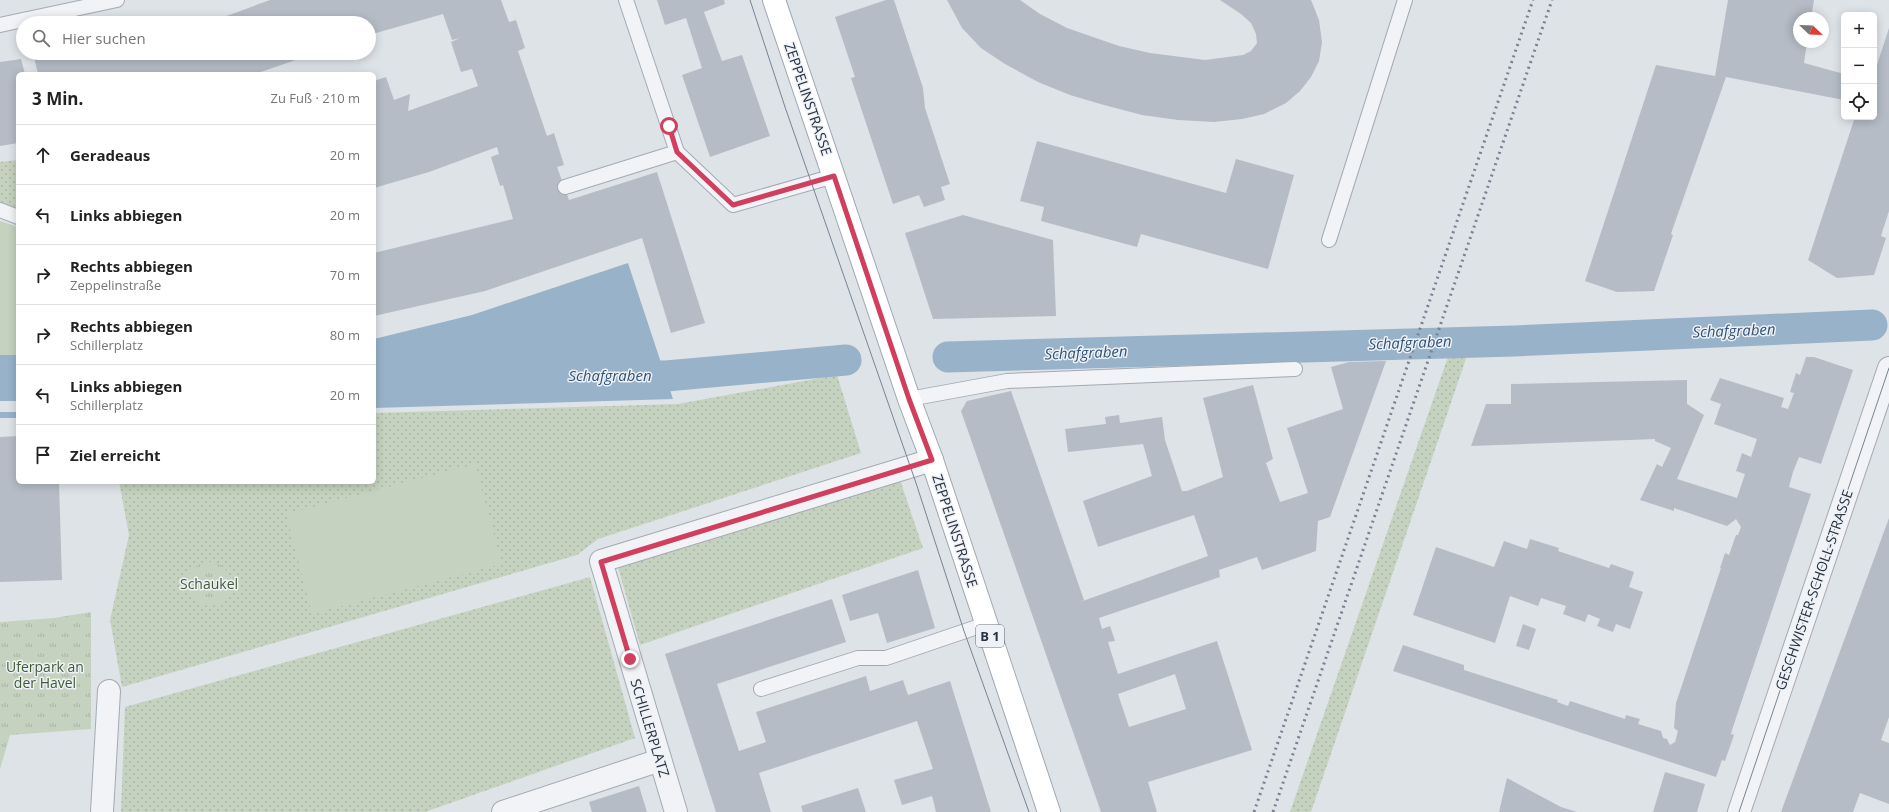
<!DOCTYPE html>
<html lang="de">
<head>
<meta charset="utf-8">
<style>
	:root { --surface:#fff; --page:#f6f6f6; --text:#222; --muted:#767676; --line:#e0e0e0 }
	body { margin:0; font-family:"Open Sans",sans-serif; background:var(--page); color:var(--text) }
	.controls { position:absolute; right:12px; top:12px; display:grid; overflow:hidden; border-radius:6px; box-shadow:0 2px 10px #0003 }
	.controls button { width:36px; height:36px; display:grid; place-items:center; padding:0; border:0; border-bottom:1px solid var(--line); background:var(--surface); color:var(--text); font:20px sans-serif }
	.compass { position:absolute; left:1793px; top:12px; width:36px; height:36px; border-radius:50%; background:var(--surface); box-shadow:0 2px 10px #0003; rotate:113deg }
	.stop { position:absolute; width:12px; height:12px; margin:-9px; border:3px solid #d0405e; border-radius:50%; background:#fff }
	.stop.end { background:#d0405e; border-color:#fff; box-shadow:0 1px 4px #0008 }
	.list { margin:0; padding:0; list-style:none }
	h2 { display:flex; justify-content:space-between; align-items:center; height:52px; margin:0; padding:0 16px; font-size:17px }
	h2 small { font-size:13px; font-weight:400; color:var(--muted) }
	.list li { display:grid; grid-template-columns:26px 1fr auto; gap:12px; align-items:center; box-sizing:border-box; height:60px; padding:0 16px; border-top:1px solid var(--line) }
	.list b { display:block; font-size:15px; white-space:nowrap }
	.list p { margin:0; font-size:13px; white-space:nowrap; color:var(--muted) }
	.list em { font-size:13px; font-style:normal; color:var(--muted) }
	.icon { flex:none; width:22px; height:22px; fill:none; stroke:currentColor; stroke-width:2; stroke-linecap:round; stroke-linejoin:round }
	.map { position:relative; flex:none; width:1889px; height:812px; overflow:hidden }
	.search { position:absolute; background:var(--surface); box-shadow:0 2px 10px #0003; left:16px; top:16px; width:360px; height:44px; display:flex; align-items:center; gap:10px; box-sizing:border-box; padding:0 14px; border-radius:22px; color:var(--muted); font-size:15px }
	.panel { position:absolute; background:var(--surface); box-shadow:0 2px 10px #0003; left:16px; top:72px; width:360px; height:412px; border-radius:6px }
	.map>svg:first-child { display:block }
	.grass { fill:url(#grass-dots) }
	.park { fill:url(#park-tufts) }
	.garden { fill:#c5d2bf }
	.water { fill:#98b2c9 }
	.pier { fill:#dee3e8 }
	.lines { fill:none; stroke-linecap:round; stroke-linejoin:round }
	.canal { stroke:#98b2c9; stroke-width:31 }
	.building { fill:#b5bcc5; fill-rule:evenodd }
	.lane-casing { stroke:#a3aab2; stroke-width:16 }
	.street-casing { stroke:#a3aab2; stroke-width:24 }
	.primary-casing { stroke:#9da8b4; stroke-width:24 }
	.lane { stroke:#f1f3f6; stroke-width:14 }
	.street { stroke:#f1f3f6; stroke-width:22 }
	.primary { stroke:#fff; stroke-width:22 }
	.tram { stroke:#778392; stroke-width:1 }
	.rail { stroke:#778392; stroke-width:3; stroke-dasharray:2 4; stroke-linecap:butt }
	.route { stroke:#d0405e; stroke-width:5 }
	.labels { text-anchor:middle; stroke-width:3; stroke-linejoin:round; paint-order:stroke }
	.shield { fill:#eef1f6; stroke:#636b76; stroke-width:1 }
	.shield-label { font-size:13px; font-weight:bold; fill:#27313f }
	.street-label { font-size:14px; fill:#27313f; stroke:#eef1f6 }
	.park-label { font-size:14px; fill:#3e5b34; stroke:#eef1f6 }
	.water-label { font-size:15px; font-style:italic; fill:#315274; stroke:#eef1f6 }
</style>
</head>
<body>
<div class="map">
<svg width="1889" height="812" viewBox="0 0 1889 812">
	<defs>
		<pattern id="grass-dots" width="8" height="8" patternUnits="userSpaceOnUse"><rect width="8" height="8" fill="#c5d2bf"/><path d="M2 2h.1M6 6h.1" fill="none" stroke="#a9b5a5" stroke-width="1.8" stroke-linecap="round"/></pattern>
		<pattern id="park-tufts" width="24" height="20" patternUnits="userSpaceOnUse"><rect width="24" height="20" fill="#c5d2bf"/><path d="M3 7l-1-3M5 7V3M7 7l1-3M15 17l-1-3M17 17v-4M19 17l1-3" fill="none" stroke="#a9b5a5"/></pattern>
	</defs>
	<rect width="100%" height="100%" fill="#dee3e8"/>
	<!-- grass -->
	<path class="grass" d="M 18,160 L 18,208 L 0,202 L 0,162 Z
		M 1469,350 L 1311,812 L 1290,812 L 1450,351 Z
		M 837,375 L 861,453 L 598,539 L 577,555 L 122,687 L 110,620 L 129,535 L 119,482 L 374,482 L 374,413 L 678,404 Z
		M 900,480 L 923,548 L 640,645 L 618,567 Z
		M 590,577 L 635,738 L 425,812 L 121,812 L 125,707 Z"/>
	<!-- park -->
	<path class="park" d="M187 584a22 22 0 1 1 44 0a22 22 0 1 1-44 0Z
		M 91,612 L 91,729 L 10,735 L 0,769 L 0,622 L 54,618 Z"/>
	<!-- garden -->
	<path class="garden" d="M 0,221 L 18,227 L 18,355 L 0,355 Z
		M 475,464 L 502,564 L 312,614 L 286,514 Z"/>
	<!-- water -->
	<path class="water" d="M 628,263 L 673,399 L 374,408 L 374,339 L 472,315 Z
		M 0,355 L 18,355 L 18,418 L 0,418 Z"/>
	<!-- pier -->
	<path class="pier" d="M 0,401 L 18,401 L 18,412 L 0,412 Z"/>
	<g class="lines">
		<!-- canal -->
		<path class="canal" d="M 948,357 L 1514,341 L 1872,325
			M 623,376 L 666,376 L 846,360"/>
	</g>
	<!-- building -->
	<path class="building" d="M 270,0 L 501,0 L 509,22 L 516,20 L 525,48 L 518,51 L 547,136 L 554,133 L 564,165 L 557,167 L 569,200 L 657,172 L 705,323 L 671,333 L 642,238 L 485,291 L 374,316 L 374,253 L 513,219 L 503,185 L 500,186 L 491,157 L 499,154 L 497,147 L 429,172 L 374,188 L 374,81 L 386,77 L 394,100 L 410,94 L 408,111 L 478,86 L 472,69 L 461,72 L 451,42 L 460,38 L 452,40 L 443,14 L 369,35 L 369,23 L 211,23 L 210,22 Z
		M 657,0 L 724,0 L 725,4 L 704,12 L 722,61 L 742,55 L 770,136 L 710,157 L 682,75 L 702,68 L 686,18 L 665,25 Z
		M 886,0 L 894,0 L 923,88 L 925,108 L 950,184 L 941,187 L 945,200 L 924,207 L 919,195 L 893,204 L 851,78 L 855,77 L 835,17 Z
		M 947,0 L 1020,0 L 1040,14 L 1067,28 L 1119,46 L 1150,53 L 1205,60 L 1243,55 L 1251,51 L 1257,43 L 1256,34 L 1251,23 L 1241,14 L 1220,0 L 1311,0 L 1319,20 L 1322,42 L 1319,61 L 1311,77 L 1300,91 L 1286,103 L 1264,114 L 1242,119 L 1214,122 L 1178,120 L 1142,115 L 1104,105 L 1070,95 L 1038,82 L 1005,64 L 981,48 L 962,28 Z
		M 1728,0 L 1814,0 L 1811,18 L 1799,18 L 1799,42 L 1807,42 L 1804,63 L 1844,74 L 1844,100 L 1726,77 L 1673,228 L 1671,234 L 1673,235 L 1654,291 L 1617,292 L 1585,281 L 1656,65 L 1715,76 Z
		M 197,16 L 198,23 L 169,23 L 169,22 Z
		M 1889,28 L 1889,211 L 1881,236 L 1886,238 L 1874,275 L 1837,278 L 1808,260 L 1855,117 L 1874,117 L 1874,83 L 1877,78 L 1874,77 L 1874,74 Z
		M 33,53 L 316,53 L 255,74 L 38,74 Z
		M 21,59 L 25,74 L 18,74 L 18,143 L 0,146 L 0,62 Z
		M 1037,141 L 1226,193 L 1236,159 L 1294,175 L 1268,269 L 1141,234 L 1137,247 L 1041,221 L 1044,207 L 1020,201 Z
		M 963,215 L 1053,240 L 1056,316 L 933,319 L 905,233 Z
		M 1806,357 L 1814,357 L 1853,370 L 1821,464 L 1799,457 L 1793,472 L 1789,487 L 1811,494 L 1732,730 L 1731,734 L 1734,735 L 1725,761 L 1722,760 L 1716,777 L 1393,671 L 1403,645 L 1464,665 L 1464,670 L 1558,700 L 1557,702 L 1568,706 L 1570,701 L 1625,719 L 1626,715 L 1640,719 L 1638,724 L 1661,731 L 1663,738 L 1667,739 L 1670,745 L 1675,742 L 1678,731 L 1674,728 L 1676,703 L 1721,568 L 1720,568 L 1725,553 L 1729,555 L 1736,535 L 1738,535 L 1741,527 L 1736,519 L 1727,526 L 1674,508 L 1674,511 L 1640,500 L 1657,464 L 1662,467 L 1671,448 L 1655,441 L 1655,439 L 1471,446 L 1486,404 L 1511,404 L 1511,384 L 1687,380 L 1687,404 L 1704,415 L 1677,479 L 1737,498 L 1745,474 L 1736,471 L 1742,453 L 1751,457 L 1757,439 L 1714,424 L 1721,404 L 1710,400 L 1720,378 L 1784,398 L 1781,407 L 1788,409 L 1794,393 L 1790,392 L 1796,373 L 1800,375 Z
		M 1386,361 L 1330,517 L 1318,521 L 1316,551 L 1262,570 L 1257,557 L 1219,570 L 1220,577 L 1099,618 L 1102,629 L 1110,626 L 1115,641 L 1108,642 L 1118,674 L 1217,641 L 1252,750 L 1148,782 L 1157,812 L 1101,812 L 961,411 L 967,401 L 1011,391 L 1084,600 L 1080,602 L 1208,556 L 1194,515 L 1098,547 L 1083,501 L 1152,476 L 1143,444 L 1068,452 L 1065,429 L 1106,424 L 1105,417 L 1119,415 L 1120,423 L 1162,417 L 1165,440 L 1182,491 L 1187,491 L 1223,477 L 1203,398 L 1253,385 L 1273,459 L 1266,463 L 1280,502 L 1308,493 L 1287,428 L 1343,409 L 1331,367 L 1349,362 ZM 1175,674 L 1186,709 L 1129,727 L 1118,694 Z
		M 18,436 L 18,482 L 59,482 L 62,580 L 0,582 L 0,437 Z
		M 1889,518 L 1889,717 L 1881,740 L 1889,743 L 1889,804 L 1860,793 L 1853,812 L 1781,812 Z
		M 1530,539 L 1559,548 L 1558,551 L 1609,568 L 1611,564 L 1634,572 L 1629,587 L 1643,592 L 1630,629 L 1616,624 L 1613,632 L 1597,626 L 1600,619 L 1588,614 L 1585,622 L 1563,614 L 1566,606 L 1541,598 L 1538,606 L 1510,596 L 1495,643 L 1413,615 L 1436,547 L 1494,567 L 1504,541 L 1527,549 Z
		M 918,570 L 935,628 L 887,643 L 878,613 L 850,621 L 842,595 Z
		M 832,599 L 846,642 L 717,684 L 739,751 L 766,742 L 756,712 L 866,676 L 870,691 L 903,680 L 908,695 L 950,681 L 991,812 L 936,812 L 932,796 L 902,805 L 894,780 L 933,769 L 917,721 L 759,773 L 771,812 L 716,812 L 665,654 Z
		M 1523,624 L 1536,629 L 1529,650 L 1516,646 Z
		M 1665,772 L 1705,784 L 1697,812 L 1653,812 Z
		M 1507,778 L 1561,807 L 1577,812 L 1499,812 Z
		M 639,786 L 647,812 L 592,812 L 589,802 Z
		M 858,788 L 866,812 L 803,812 L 801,806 Z"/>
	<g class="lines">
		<!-- lane casing -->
		<g class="lane-casing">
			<path id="lane" d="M 626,0 L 677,152 L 733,205 L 834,176
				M 0,25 L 117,0
				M 565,187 L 677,152
				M 0,210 L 18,217
				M 1329,240 L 1405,0
				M 909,399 L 1007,381 L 1295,369
				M 761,689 L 858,658 L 886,658 L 986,624"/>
		</g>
		<!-- street casing -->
		<g class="street-casing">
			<path id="street" d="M 102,812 L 109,691
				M 503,812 L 660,760
				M 676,812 L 601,561 L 932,460
				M 1739,812 L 1889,368"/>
		</g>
		<!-- primary casing -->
		<g class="primary-casing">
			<path id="primary" d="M 774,0 L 909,399 L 932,460 L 1049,812"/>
		</g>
		<!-- lane -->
		<use href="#lane" class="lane"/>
		<!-- street -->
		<use href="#street" class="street"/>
		<!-- primary -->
		<use href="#primary" class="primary"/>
		<!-- tram -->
		<path class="tram" d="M 750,0 L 785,107 L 916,483 L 964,631 L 1029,812
			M 1739,812 L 1889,368"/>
		<!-- rail -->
		<path class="rail" d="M 1254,812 L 1533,0
			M 1273,812 L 1552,0"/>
	</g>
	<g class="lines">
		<!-- route -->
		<path class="route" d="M 630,659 L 601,562 L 932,460 L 909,399 L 834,176 L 733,205 L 677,152 L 669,126"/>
	</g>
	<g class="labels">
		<!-- shield labels -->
		<rect class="shield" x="976" y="625" width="28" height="22" rx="3"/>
		<g class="shield-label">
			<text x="990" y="641">B 1</text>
		</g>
		<!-- street labels -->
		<g class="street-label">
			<text transform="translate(808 99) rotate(71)" y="5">ZEPPELINSTRASSE</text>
			<text transform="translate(955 531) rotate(72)" y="5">ZEPPELINSTRASSE</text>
			<text transform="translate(1814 590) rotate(-71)" y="5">GESCHWISTER-SCHOLL-STRASSE</text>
			<text transform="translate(650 728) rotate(73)" y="5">SCHILLERPLATZ</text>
		</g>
		<!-- park labels -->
		<g class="park-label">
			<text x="209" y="589">Schaukel</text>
			<text x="45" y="672">Uferpark an<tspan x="45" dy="16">der Havel</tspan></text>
		</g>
		<!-- water labels -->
		<g class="water-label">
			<text transform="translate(1734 331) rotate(-2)" y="5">Schafgraben</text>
			<text transform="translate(1410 343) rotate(-2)" y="5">Schafgraben</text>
			<text transform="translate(1086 353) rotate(-2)" y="5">Schafgraben</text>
			<text x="610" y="381">Schafgraben</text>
		</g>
	</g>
</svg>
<div class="controls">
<button>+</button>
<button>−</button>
<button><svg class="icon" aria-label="locate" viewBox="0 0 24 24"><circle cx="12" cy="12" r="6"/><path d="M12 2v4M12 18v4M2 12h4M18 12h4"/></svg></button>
</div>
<svg class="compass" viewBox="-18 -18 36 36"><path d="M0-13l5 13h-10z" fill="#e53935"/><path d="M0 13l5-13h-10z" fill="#767676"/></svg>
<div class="stop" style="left:669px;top:126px"></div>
<div class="stop end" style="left:630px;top:659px"></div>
<div class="search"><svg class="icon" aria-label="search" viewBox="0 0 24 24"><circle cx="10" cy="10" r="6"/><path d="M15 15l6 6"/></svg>Hier suchen</div>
<section class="panel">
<h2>3 Min.<small>Zu Fuß · 210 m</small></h2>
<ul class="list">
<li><svg class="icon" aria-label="ahead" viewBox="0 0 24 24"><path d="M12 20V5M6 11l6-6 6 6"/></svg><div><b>Geradeaus</b></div><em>20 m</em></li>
<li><svg class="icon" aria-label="left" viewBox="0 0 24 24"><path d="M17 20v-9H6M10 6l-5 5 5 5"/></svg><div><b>Links abbiegen</b></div><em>20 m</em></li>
<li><svg class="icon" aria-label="right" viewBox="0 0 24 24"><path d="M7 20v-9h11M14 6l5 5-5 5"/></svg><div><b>Rechts abbiegen</b><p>Zeppelinstraße</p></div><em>70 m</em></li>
<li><svg class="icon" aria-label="right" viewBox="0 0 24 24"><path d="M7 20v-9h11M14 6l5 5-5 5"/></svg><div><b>Rechts abbiegen</b><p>Schillerplatz</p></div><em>80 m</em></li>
<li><svg class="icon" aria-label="left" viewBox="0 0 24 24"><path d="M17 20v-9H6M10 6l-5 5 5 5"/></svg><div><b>Links abbiegen</b><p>Schillerplatz</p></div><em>20 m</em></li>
<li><svg class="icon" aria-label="arrive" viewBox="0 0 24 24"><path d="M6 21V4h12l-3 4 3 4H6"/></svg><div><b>Ziel erreicht</b></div></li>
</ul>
</section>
</div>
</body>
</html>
